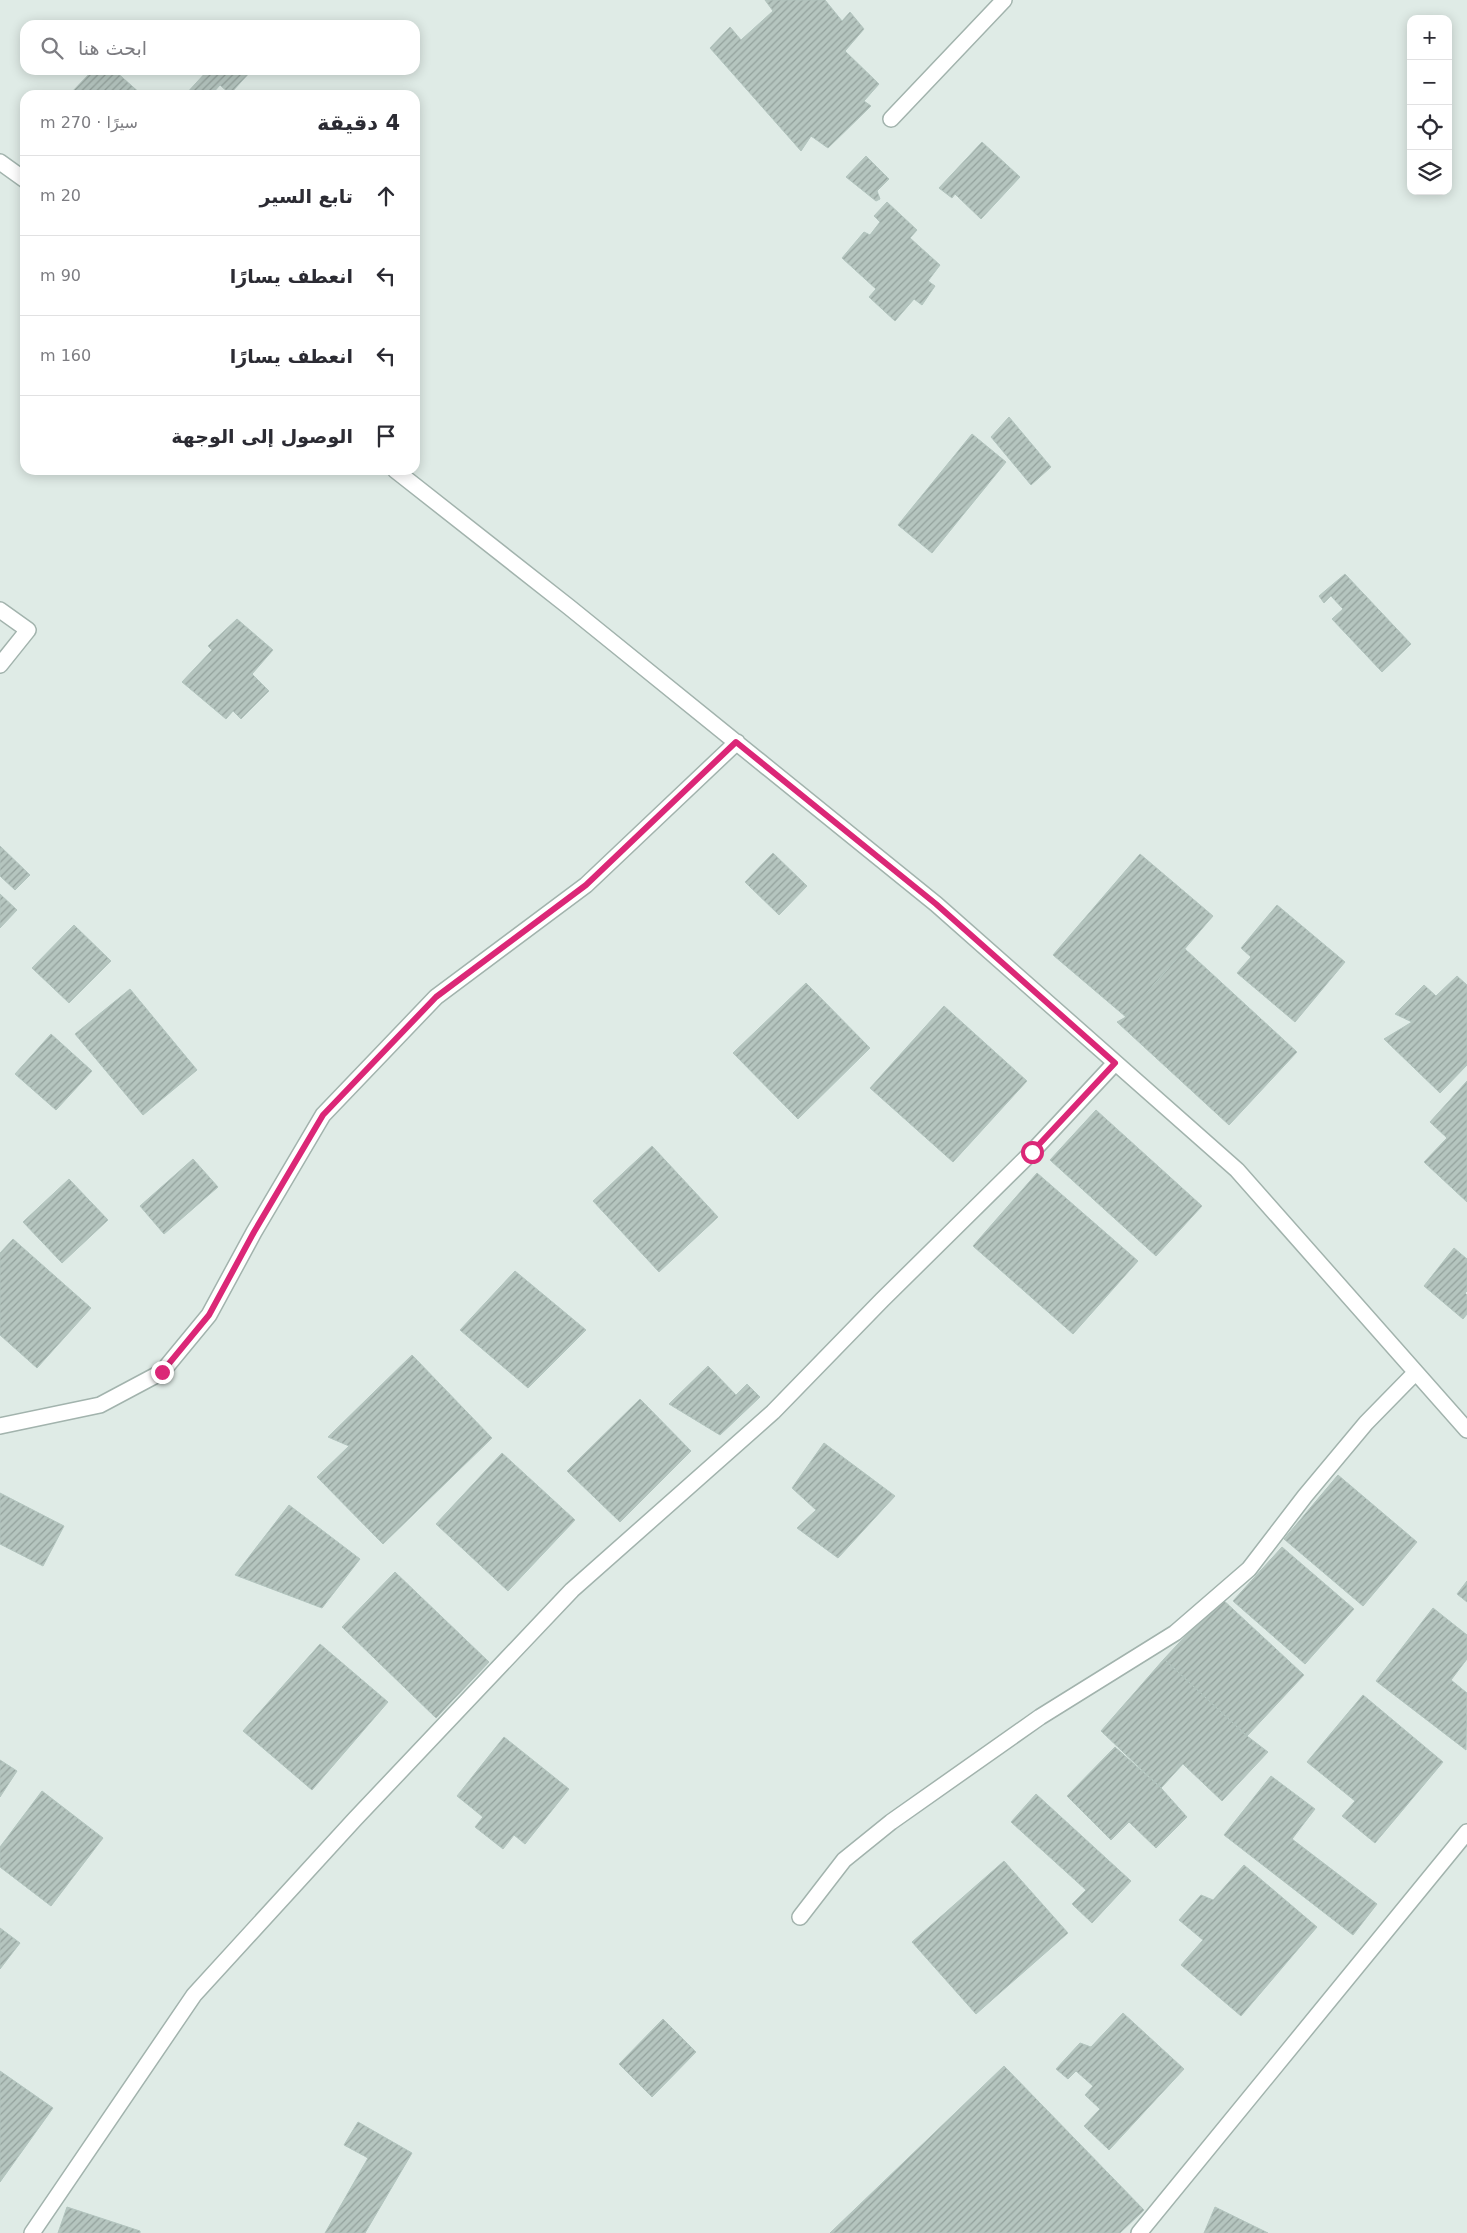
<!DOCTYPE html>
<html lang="ar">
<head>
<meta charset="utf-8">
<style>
	:root { --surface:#fff; --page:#f2f2f3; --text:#2b2b33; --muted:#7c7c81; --line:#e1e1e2 }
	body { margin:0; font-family:"DejaVu Sans","Noto Sans Arabic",sans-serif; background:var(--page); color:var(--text); direction:rtl }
	.controls { position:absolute; right:15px; top:15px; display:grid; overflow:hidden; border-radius:10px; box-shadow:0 2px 12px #0003 }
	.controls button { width:45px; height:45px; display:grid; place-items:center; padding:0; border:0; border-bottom:1px solid var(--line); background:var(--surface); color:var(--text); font:25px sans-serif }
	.stop { position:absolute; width:15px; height:15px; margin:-11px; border:4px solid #db2777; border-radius:50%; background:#fff }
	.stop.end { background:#db2777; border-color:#fff; box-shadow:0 1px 5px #0008 }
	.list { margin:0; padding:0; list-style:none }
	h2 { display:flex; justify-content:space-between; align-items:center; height:65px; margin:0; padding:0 20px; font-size:21px }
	h2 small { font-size:16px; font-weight:400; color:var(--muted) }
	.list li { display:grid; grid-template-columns:32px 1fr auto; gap:15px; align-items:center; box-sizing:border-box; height:80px; padding:0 20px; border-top:1px solid var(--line) }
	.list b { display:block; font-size:19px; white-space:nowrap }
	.list em { font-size:16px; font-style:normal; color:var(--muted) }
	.icon { flex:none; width:28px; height:28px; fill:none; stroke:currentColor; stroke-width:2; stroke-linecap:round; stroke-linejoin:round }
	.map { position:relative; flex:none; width:1467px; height:2233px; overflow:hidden; direction:ltr }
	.search { position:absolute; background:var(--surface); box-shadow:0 2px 12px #0003; left:20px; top:20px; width:400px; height:55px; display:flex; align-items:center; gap:12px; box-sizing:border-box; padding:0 18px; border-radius:15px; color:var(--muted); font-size:19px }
	.panel { position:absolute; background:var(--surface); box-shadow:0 2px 12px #0003; left:20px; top:90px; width:400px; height:385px; border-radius:15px; direction:rtl }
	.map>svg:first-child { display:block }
	.building { fill:url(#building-hatch); stroke:#b2c4be }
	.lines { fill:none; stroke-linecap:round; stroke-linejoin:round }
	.minor-casing { stroke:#a2b3ad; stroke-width:18 }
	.minor { stroke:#fff; stroke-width:15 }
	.route { stroke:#db2777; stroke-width:6 }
</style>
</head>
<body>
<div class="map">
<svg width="1467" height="2233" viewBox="0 0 1467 2233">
	<defs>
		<pattern id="building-hatch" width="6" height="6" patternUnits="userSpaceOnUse" patternTransform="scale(1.25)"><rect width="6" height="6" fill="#b5c5bf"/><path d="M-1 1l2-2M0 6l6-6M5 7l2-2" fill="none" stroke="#93a19c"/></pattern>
	</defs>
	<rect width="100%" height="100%" fill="#dfebe6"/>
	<!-- building -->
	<path class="building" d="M 765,0 L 825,0 L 842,21 L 850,12 L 864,29 L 845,51 L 879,84 L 864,101 L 871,106 L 828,148 L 811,136 L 801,151 L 710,48 L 730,27 L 741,40 L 773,11 Z
		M 93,70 L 114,70 L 142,95 L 69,95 Z
		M 208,70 L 252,70 L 230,94 L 220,85 L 211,95 L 185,95 Z
		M 982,142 L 1020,177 L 981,219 L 955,194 L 952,198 L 939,188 Z
		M 866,156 L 889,179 L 877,191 L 880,199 L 876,201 L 846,177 Z
		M 887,202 L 917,230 L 910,238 L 940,265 L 928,281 L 935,286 L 922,305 L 914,299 L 895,321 L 869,297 L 876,289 L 842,258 L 864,232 L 870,235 L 880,222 L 874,216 Z
		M 1009,417 L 1051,467 L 1031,485 L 991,437 Z
		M 972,434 L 1006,462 L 932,553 L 898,525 Z
		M 1345,574 L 1411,644 L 1382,672 L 1332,619 L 1343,609 L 1331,596 L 1324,603 L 1319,596 Z
		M 237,619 L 273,650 L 252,674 L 269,691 L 241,719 L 233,711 L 226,719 L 182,682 L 212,650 L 208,646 Z
		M 0,846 L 30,875 L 15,890 L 0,876 Z
		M 773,853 L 807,886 L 779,915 L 745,882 Z
		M 1140,854 L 1213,916 L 1126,1017 L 1053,955 Z
		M 0,894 L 17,910 L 0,928 Z
		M 1277,905 L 1345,962 L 1295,1022 L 1237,973 L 1251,957 L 1241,948 Z
		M 74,925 L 111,961 L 69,1003 L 32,968 Z
		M 1185,949 L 1297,1052 L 1229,1125 L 1117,1022 L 1126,1017 Z
		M 1457,976 L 1467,985 L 1467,1065 L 1440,1093 L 1384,1039 L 1412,1022 L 1395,1014 L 1424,985 L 1436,996 Z
		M 806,983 L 870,1048 L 798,1119 L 733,1053 Z
		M 130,989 L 197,1070 L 143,1115 L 75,1034 Z
		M 944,1006 L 1027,1081 L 953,1162 L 870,1088 Z
		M 51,1034 L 92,1071 L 56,1110 L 15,1074 Z
		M 1467,1081 L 1467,1202 L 1424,1162 L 1447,1138 L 1430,1122 Z
		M 1096,1110 L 1202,1206 L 1156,1256 L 1050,1160 Z
		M 652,1146 L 718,1217 L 659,1272 L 593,1201 Z
		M 193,1159 L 218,1187 L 164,1234 L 140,1206 Z
		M 1037,1173 L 1138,1261 L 1073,1334 L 973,1246 Z
		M 69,1179 L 108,1220 L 62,1263 L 23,1222 Z
		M 13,1239 L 91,1308 L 37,1368 L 0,1335 L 0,1253 Z
		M 1454,1248 L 1467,1259 L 1467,1291 L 1465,1293 L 1467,1295 L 1467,1314 L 1463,1319 L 1424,1286 Z
		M 515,1271 L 586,1330 L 528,1388 L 460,1330 Z
		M 412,1355 L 492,1438 L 383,1544 L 317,1477 L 349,1446 L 328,1437 Z
		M 708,1366 L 736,1395 L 747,1384 L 760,1397 L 720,1435 L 669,1404 Z
		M 640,1399 L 691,1451 L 620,1522 L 567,1471 Z
		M 824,1443 L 895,1496 L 838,1558 L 797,1528 L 816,1510 L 792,1488 Z
		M 502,1453 L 575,1520 L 508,1591 L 436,1524 Z
		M 1338,1475 L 1417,1542 L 1363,1606 L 1284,1539 Z
		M 0,1493 L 64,1526 L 43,1566 L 0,1544 Z
		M 289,1505 L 360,1559 L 322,1608 L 235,1575 Z
		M 1282,1547 L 1354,1609 L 1305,1664 L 1233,1601 Z
		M 395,1572 L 489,1662 L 436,1718 L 342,1627 Z
		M 1467,1581 L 1467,1602 L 1457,1594 Z
		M 1221,1598 L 1304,1675 L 1247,1736 L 1164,1659 Z
		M 1433,1608 L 1467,1635 L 1467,1659 L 1451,1680 L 1467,1693 L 1466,1750 L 1376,1681 Z
		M 320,1644 L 388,1702 L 312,1790 L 243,1731 Z
		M 1164,1659 L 1247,1736 L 1268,1752 L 1222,1801 L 1183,1764 L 1161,1788 L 1101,1731 Z
		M 1363,1695 L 1443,1762 L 1375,1843 L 1342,1816 L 1355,1801 L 1307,1762 Z
		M 504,1737 L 569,1789 L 525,1844 L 514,1835 L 503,1849 L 475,1827 L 483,1817 L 457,1796 Z
		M 1115,1747 L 1161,1788 L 1187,1817 L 1156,1848 L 1129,1822 L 1111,1840 L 1067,1796 Z
		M 0,1760 L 17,1771 L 0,1797 Z
		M 1271,1776 L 1315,1809 L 1292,1839 L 1377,1904 L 1353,1935 L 1224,1835 Z
		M 42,1791 L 103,1838 L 51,1906 L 0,1867 L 0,1847 Z
		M 1036,1794 L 1131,1881 L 1092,1923 L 1072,1904 L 1086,1890 L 1011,1822 Z
		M 1004,1861 L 1068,1933 L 976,2014 L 912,1942 Z
		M 1244,1865 L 1317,1927 L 1241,2016 L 1181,1965 L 1203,1940 L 1179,1920 L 1201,1895 L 1213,1900 Z
		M 0,1928 L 20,1943 L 0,1969 Z
		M 1123,2013 L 1184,2069 L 1109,2150 L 1084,2126 L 1100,2109 L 1085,2095 L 1093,2086 L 1076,2071 L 1068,2079 L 1056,2069 L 1080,2043 L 1091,2047 Z
		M 663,2019 L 696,2052 L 652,2097 L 619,2064 Z
		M 1004,2066 L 1144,2210 L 1120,2233 L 830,2233 Z
		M 0,2071 L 53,2108 L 0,2182 Z
		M 358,2122 L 412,2153 L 365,2233 L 325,2233 L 368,2158 L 344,2145 Z
		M 67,2207 L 140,2231 L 140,2233 L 58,2233 Z
		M 1215,2207 L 1268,2233 L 1204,2233 Z"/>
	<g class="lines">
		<!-- minor casing -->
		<g class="minor-casing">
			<path id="minor" d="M 891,119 L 1004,0
				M 0,162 L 25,180
				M 395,470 L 569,607 L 936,904 L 1237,1170 L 1467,1430
				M 0,610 L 28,630 L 0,665
				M 0,1426 L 100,1405 L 162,1372 L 209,1315 L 254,1232 L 323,1115 L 436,997 L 586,885 L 737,742
				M 800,1917 L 844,1860 L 891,1822 L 1040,1717 L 1175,1633 L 1249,1569 L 1305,1496 L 1366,1423 L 1415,1373
				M 32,2233 L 194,1995 L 355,1819 L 572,1590 L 773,1412 L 882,1300 L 1032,1152 L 1115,1063
				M 1139,2233 L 1467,1832"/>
		</g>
		<!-- minor -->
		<use href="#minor" class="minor"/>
	</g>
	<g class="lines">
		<!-- route -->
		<path class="route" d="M 162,1372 L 209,1315 L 254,1232 L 323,1115 L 436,997 L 586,885 L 736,742 L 936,904 L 1115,1063 L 1032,1152"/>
	</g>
</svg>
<div class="controls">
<button>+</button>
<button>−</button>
<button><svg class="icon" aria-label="locate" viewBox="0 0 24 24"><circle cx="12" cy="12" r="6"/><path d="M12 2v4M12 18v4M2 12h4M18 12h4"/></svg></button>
<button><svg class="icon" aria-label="layers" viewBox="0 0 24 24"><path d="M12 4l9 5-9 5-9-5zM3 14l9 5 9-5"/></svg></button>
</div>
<div class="stop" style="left:1032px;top:1152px"></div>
<div class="stop end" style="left:162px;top:1372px"></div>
<div class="search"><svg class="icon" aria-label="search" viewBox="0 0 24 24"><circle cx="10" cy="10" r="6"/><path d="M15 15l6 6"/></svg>ابحث هنا</div>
<section class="panel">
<h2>4 دقيقة<small>سيرًا · 270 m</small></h2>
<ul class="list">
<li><svg class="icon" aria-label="ahead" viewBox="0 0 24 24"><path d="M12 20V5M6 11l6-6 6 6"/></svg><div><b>تابع السير</b></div><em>20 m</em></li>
<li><svg class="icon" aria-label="left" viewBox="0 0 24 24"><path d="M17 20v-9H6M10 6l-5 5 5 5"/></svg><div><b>انعطف يسارًا</b></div><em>90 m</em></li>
<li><svg class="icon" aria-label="left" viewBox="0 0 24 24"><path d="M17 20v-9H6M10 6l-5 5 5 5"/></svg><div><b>انعطف يسارًا</b></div><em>160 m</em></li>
<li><svg class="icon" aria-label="arrive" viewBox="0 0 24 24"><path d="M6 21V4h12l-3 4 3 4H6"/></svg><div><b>الوصول إلى الوجهة</b></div></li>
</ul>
</section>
</div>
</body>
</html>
